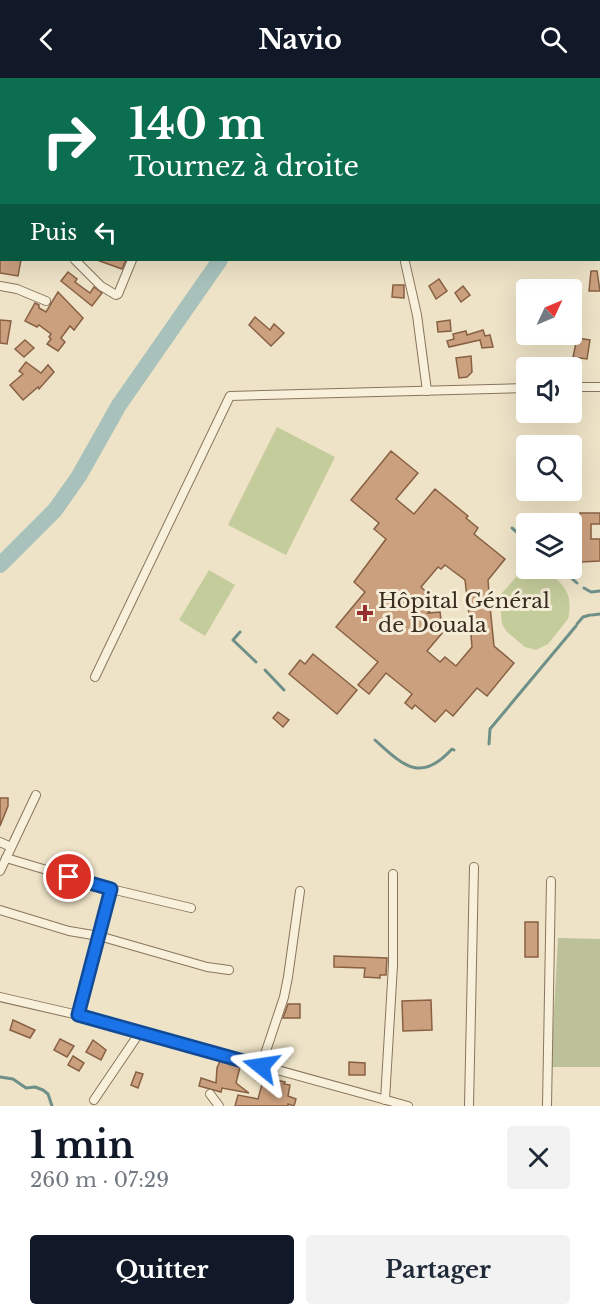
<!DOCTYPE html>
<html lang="fr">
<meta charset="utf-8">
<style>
:root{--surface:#fff;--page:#f2f2f3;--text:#1f2937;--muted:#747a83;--accent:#111827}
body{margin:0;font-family:"Libre Baskerville",serif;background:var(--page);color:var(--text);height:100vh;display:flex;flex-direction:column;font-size:22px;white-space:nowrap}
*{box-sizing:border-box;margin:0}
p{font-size:20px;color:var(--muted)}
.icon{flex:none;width:33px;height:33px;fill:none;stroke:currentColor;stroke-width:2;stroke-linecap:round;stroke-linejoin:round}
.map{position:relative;height:1028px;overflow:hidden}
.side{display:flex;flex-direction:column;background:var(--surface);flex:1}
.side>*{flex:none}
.banner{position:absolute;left:0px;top:0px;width:600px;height:183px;box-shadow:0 6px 24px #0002;background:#0b6e4f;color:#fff;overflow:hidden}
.needle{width:39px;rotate:46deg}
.buttons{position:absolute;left:516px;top:201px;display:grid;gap:12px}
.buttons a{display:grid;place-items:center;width:66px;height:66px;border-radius:6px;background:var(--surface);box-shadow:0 6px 24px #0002;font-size:30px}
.pin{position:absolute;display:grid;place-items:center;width:51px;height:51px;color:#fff;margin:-26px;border:3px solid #fff;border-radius:50%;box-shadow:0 2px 6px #0007}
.me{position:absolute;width:66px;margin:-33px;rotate:285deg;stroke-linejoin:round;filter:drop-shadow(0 0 4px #0008)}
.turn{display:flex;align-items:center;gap:21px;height:126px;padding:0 30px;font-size:27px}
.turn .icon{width:78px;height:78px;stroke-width:2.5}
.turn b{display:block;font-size:42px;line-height:51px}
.then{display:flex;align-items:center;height:57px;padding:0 30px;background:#0003;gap:12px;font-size:22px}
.round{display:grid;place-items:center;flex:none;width:63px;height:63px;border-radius:6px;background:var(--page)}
.summary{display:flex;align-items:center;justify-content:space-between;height:102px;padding:0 30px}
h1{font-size:36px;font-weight:700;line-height:45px;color:var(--accent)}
.action{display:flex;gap:12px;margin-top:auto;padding:12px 30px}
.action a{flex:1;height:69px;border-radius:6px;background:var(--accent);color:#fff;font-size:24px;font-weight:700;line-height:69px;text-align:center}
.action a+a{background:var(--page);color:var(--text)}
header{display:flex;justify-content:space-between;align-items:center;height:78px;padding:0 30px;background:var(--accent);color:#fff;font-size:27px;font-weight:700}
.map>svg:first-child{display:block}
.green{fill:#c5cc9b}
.cemetery{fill:#bcc19a}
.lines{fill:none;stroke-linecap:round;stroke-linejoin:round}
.stream{stroke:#6f9089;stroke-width:3}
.river{stroke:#a8c2bb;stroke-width:16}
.building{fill:#cba07e;stroke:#886043;stroke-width:1.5;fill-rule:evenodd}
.minor-casing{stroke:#89755d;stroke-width:10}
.minor{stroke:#f8f0da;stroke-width:8}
.route-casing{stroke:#114b97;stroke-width:15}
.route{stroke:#1a73e8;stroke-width:10}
.poi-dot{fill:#972f2e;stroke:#f5edd7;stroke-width:2}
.labels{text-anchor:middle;stroke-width:6;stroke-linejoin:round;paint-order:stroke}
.poi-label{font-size:21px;fill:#3a2d20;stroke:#f5edd7;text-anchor:start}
</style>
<header><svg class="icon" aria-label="back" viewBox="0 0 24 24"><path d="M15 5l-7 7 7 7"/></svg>Navio<svg class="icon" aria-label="search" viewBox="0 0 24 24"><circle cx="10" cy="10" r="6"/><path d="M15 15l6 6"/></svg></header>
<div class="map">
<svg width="600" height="1028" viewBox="0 0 600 1028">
<rect width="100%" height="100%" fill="#eee3c7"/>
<g class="green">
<polygon points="277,349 335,379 286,477 228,447"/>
<path d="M 526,488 L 526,490 L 544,491 C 563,506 574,514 568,541 L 548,566 L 536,572 L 525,569 L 507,554 L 502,546 L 500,523 L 501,516 Z"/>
<polygon points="209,492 235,507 205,558 179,542"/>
</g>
<polygon class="cemetery" points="558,860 600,861 600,989 551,989"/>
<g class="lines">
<g class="stream">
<polyline points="512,450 526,462"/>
<polyline points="560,490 577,505"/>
<polyline points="584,510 591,514 600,513"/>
<polyline points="592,537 600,536"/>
<polyline points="577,546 583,539 590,537"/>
<polyline points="240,554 233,562 256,584"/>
<polyline points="265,592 284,612"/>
<path d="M 375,662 C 403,687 420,706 452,671 L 454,672"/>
<polyline points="489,666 490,651 576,548"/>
<polyline points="0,999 13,1001 26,1010 35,1009 43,1012 48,1016 52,1028"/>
</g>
<g class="river">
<polyline points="342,2 343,0"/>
<polyline points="0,487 55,432 79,398 119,327 220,182"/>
</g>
</g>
<g class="building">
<polygon points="0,182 21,182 18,198 0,195"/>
<polygon points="97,182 126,182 122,191"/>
<polygon points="591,193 597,193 600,213 589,213"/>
<polygon points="68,194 77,201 75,204 90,215 94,209 102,215 92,228 61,203"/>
<polygon points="439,201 447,213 436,221 429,208"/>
<polygon points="393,207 404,207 404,220 392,219"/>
<polygon points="463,208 470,217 461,224 455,215"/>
<polygon points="58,214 83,240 74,252 70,248 61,260 65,264 58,273 47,266 51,261 49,259 51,256 39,247 37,249 25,243 35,225 39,227 39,230 46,234"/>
<polygon points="255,239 270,252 274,246 284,255 271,268 249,247"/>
<polygon points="0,242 11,243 7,266 0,265"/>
<polygon points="450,242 451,253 438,254 437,244"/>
<polygon points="483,252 485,258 490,257 493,269 482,270 480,262 449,269 447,263 454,261 453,256 466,253 467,257"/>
<polygon points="577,260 590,262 587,281 573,279"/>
<polygon points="25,262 34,270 24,279 15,271"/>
<polygon points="471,278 472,294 467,299 459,300 456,280"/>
<polygon points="26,284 41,295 48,287 54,294 39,311 38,309 23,322 10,307 23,296 19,293"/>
<path d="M 391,373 L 418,395 L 396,421 L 414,436 L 435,411 L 468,438 L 466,440 L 478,450 L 474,456 L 505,481 L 488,502 L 490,528 L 494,568 L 514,585 L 487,618 L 477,610 L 453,638 L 446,632 L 435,644 L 415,627 L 412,631 L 405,625 L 412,616 L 386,595 L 369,616 L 358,607 L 378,584 L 336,549 L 365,514 L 354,504 L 386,461 L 374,451 L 379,445 L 351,422 ZM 445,487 L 465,502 L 470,545 L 472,569 L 456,588 L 445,579 L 440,584 L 427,573 L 449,547 L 442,548 L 440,534 L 428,535 L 437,524 L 421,509 L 438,489 L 441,491 Z"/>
<polygon points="580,435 600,435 600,446 591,446 591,461 600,461 600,483 581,484"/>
<polygon points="313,576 357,612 337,636 289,596 300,582 305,586"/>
<polygon points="278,634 289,642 283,649 273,640"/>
<polygon points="0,720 8,720 8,728 0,748"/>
<rect x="525" y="844" width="13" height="35"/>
<polygon points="334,878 387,880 386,897 380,897 380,900 364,899 365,890 334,889"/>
<polygon points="431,922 432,952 403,953 402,923"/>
<polygon points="288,926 300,926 300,940 283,940"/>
<polygon points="13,942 35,952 30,960 10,952"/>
<polygon points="60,961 74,968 67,979 54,972"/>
<polygon points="93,962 106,972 101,982 86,974"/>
<polygon points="73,978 84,985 79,993 68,987"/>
<polygon points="220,983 240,989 236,1005 249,1015 222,1010 221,1014 199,1008 201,1000 216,1005 217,990"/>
<polygon points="349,984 365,985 365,997 349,997"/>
<polygon points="136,994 143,996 138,1010 131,1007"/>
<polygon points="264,999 285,1004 284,1006 290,1007 288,1018 296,1021 294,1028 288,1026 288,1028 235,1028 238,1017 258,1021"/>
</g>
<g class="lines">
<g class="minor-casing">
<g id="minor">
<polyline points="506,0 508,2"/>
<polyline points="9,2 9,0"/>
<polyline points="94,2 95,0"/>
<polyline points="243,2 244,0"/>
<polyline points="421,2 422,0"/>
<polyline points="516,2 516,0"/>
<polyline points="0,12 2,13"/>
<polyline points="0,59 2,49"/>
<polyline points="0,143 2,143"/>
<polyline points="75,182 101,208 116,217 118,216 132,182"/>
<polyline points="405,184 417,237 427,313"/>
<polyline points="0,208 17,211 46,223"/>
<polyline points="572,309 600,309"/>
<polyline points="95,599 230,318 526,310"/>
<polyline points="0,764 11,769"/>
<polyline points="6,780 111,811 191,830"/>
<polyline points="0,793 36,717"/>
<polyline points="0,832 69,853 99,858 207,889 229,892"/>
<polyline points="0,919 78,937 408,1028"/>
<polyline points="78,937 111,811"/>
<polyline points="261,988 284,919 288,899 300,813"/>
<polyline points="210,1016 219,1028"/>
<polyline points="94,1022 140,954"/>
<polyline points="385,1022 393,887 393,796"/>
<polyline points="469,1028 474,789"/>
<polyline points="547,1028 551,803"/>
</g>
</g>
<use href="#minor" class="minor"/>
</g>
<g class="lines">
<g class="route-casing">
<polyline id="route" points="69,799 111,811 78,937 261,988"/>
</g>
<use href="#route" class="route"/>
</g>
<path class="poi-dot" d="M362 526h6v6h6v6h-6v6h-6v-6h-6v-6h6z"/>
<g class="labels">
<g class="poi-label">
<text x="378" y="530">Hôpital Général<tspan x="378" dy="24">de Douala</tspan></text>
</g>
</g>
</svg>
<div class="buttons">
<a><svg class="needle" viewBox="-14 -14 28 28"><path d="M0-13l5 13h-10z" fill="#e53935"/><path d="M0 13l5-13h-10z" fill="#747a83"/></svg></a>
<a><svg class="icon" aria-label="sound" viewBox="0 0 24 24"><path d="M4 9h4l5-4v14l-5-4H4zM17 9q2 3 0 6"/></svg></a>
<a><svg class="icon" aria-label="search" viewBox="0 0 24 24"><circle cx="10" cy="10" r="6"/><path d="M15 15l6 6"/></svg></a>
<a><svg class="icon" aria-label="layers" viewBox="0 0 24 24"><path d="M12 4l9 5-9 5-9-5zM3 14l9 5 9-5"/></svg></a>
</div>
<div class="pin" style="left:69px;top:799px;background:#d93025"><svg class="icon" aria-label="arrive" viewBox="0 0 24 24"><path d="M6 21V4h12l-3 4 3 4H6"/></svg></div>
<svg class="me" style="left:261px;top:988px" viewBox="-20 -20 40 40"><path d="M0-17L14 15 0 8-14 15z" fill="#1a73e8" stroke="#fff" stroke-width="4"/></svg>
<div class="banner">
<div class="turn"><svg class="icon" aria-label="right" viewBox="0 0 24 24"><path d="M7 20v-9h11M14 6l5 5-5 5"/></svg><div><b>140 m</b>Tournez à droite</div></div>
<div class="then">Puis<svg class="icon" aria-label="left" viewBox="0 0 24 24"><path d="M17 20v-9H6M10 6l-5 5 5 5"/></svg></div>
</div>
</div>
<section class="side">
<div class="summary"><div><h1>1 min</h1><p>260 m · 07:29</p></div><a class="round"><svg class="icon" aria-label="close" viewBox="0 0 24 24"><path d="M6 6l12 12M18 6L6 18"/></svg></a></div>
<div class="action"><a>Quitter</a><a>Partager</a></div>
</section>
